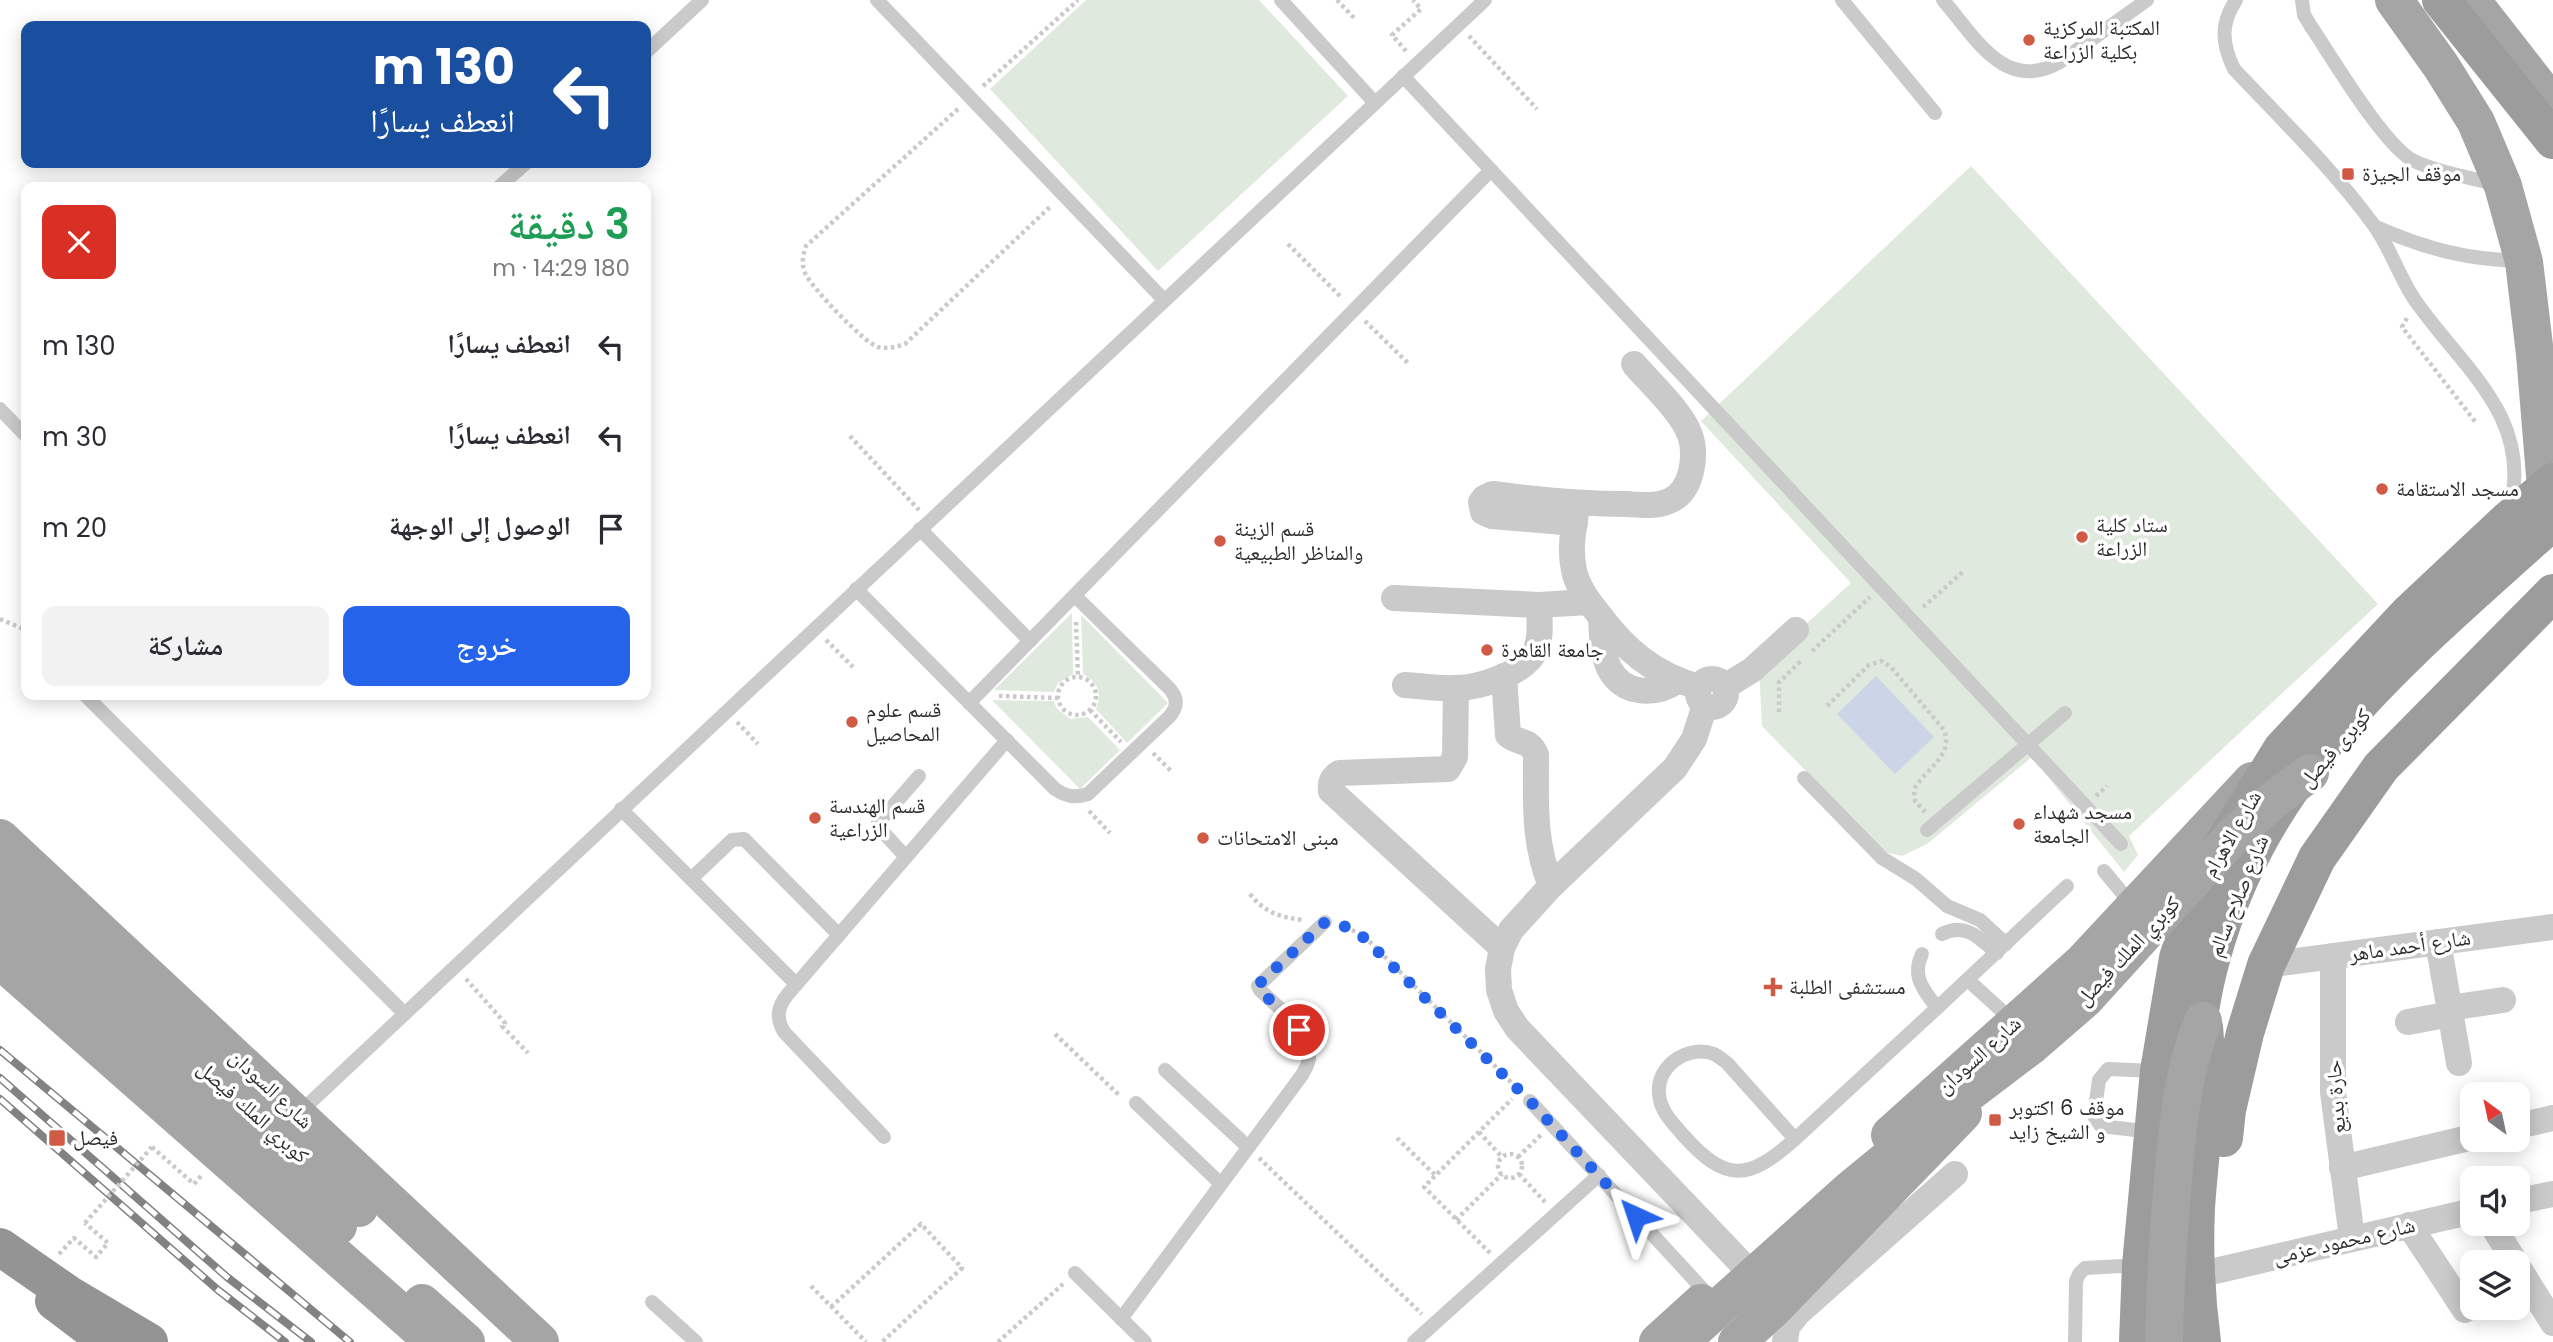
<!DOCTYPE html>
<html lang="ar">
<meta charset="utf-8">
<style>
:root{--surface:#fff;--page:#f2f2f3;--text:#2b2b33;--muted:#7c7c81;--accent:#2563eb}
body{margin:0;font-family:Poppins,"Noto Naskh Arabic",sans-serif;background:var(--page);color:var(--text);direction:rtl;height:100vh;display:flex;flex-direction:column;font-size:26px;white-space:nowrap}
*{box-sizing:border-box;margin:0}
p{font-size:23px;color:var(--muted)}
.icon{flex:none;width:38px;height:38px;fill:none;stroke:currentColor;stroke-width:2;stroke-linecap:round;stroke-linejoin:round}
.map{position:relative;flex:1;overflow:hidden;direction:ltr}
.panel{position:absolute;left:21px;top:182px;width:630px;height:518px;display:flex;flex-direction:column;background:var(--surface);border-radius:14px;box-shadow:0 4px 18px #0003;direction:rtl}
.panel>*{flex:none}
.hud{position:absolute;left:21px;top:21px;width:630px;height:147px;border-radius:14px;box-shadow:0 4px 18px #0003;direction:rtl;background:#1a4fa0;color:#fff;overflow:hidden}
.needle{width:46px;rotate:327deg}
.controls{position:absolute;left:2460px;top:1082px;display:grid;gap:14px}
.controls a{display:grid;place-items:center;width:70px;height:70px;border-radius:14px;background:var(--surface);box-shadow:0 4px 18px #0003;font-size:35px}
.pin{position:absolute;display:grid;place-items:center;width:60px;height:60px;color:#fff;margin:-30px;border:4px solid #fff;border-radius:50%;box-shadow:0 2px 7px #0007}
.me{position:absolute;width:77px;margin:-38px;rotate:318deg;stroke-linejoin:round;filter:drop-shadow(0 0 5px #0008)}
.turn{display:flex;align-items:center;gap:24px;height:147px;padding:0 21px;font-size:32px}
.turn .icon{width:91px;height:91px;stroke-width:2.5}
.turn b{display:block;font-size:49px;line-height:60px}
.round{display:grid;place-items:center;flex:none;width:74px;height:74px;border-radius:14px;background:var(--page)}
.overview{display:flex;align-items:center;justify-content:space-between;height:119px;padding:0 21px}
h1{font-size:42px;font-weight:600;line-height:52px;color:#1e9e55}
.button{display:flex;gap:14px;margin-top:auto;padding:14px 21px}
.button a{flex:1;height:80px;border-radius:14px;background:var(--accent);color:#fff;font-size:28px;font-weight:600;line-height:80px;text-align:center}
.button a+a{background:var(--page);color:var(--text)}
ul{padding:0;list-style:none}
li{display:flex;align-items:center;gap:21px;height:91px;padding:0 21px}
li div{flex:1}
li b{display:block;font-size:26px}
li em{font-style:normal}
.map>svg:first-child{display:block}
.green{fill:#e0e9dd}
.water{fill:#cbd5e7}
.lines{fill:none;stroke-linecap:round;stroke-linejoin:round}
.path{stroke:#cacaca;stroke-width:4.5;stroke-dasharray:3.5 3.5;stroke-linecap:butt}
.service{stroke:#cacaca;stroke-width:14}
.minor{stroke:#cacaca;stroke-width:26}
.primary{stroke:#a5a5a5;stroke-width:38}
.trunk{stroke:#9c9c9c;stroke-width:38}
.motorway{stroke:#949494;stroke-width:38}
.rail-casing{stroke:#828282;stroke-width:8}
.rail{stroke:#fff;stroke-width:5;stroke-dasharray:16;stroke-linecap:butt}
.path-bridge{stroke:#cacaca;stroke-width:4.5;stroke-dasharray:3.5 3.5;stroke-linecap:butt}
.primary-bridge{stroke:#a5a5a5;stroke-width:38}
.motorway-bridge{stroke:#949494;stroke-width:38}
.route{stroke:#2563eb;stroke-width:12;stroke-dasharray:0 21.6}
.poi-dot{fill:#d05a44;stroke:#fff;stroke-width:2.5}
.labels{text-anchor:middle;stroke-width:7;stroke-linejoin:round;paint-order:stroke}
.poi-label{font-size:21px;fill:#2d2d2d;stroke:#fff;text-anchor:start}
.street-label{font-size:21px;fill:#2d2d2d;stroke:#fff}
</style>
<div class="map">
<svg width="2553" height="1342" viewBox="0 0 2553 1342">
<rect width="100%" height="100%" fill="#fff"/>
<g class="green">
<polygon points="1086,0 1259,0 1348,96 1158,271 990,89"/>
<polygon points="1971,166 2378,604 2129,836 2138,855 2124,872 2032,757 1927,844 1902,856 1885,852 1762,726 1759,667 1851,583 1701,421"/>
<polygon points="1072,613 1073,674 1058,683 1054,692 994,690"/>
<path d="M 1081,615 L 1168,703 L 1127,743 L 1096,709 C 1103,693 1098,682 1083,674 Z"/>
<polygon points="992,700 1054,701 1057,709 1071,719 1088,717 1120,750 1080,789"/>
</g>
<polygon class="water" points="1876,676 1934,737 1895,774 1837,714"/>
<g class="lines">
<g class="path">
<polyline points="1337,0 1356,20"/>
<polyline points="1469,36 1537,109"/>
<polyline points="1406,51 1392,35 1421,9 1413,0"/>
<polyline points="983,86 1078,0"/>
<path d="M 958,109 L 806,246 C 803,255 801,263 805,273 C 811,287 864,343 878,347 C 888,349 896,347 905,344 L 1052,205"/>
<polyline points="1288,244 1342,298"/>
<polyline points="2407,318 2402,327 2477,424"/>
<polyline points="1365,321 1410,365"/>
<polyline points="850,436 919,510"/>
<polyline points="1923,607 1964,571"/>
<polyline points="0,619 26,630"/>
<polyline points="1076,622 1078,677"/>
<polyline points="826,640 853,667"/>
<polyline points="1812,651 1870,597"/>
<circle cx="1077" cy="696" r="19"/>
<polyline points="999,696 1058,698"/>
<path d="M 1827,706 L 1869,665 L 1881,661 L 1891,667 L 1944,730 C 1954,757 1925,768 1914,790 L 1915,801 L 1925,812"/>
<polyline points="1090,710 1121,742"/>
<polyline points="1779,712 1779,682 1801,661"/>
<polyline points="737,722 758,744"/>
<polyline points="1153,753 1172,772"/>
<polyline points="2096,796 2107,786"/>
<polyline points="1089,811 1110,833"/>
<path d="M 1250,894 C 1265,913 1280,917 1303,920"/>
<polyline points="1339,925 1359,933 1370,942 1520,1091"/>
<polyline points="466,979 505,1023 502,1026 528,1053"/>
<polyline points="1055,1034 1120,1096"/>
<polyline points="1479,1132 1502,1157"/>
<polyline points="1397,1138 1435,1175"/>
<polyline points="152,1147 194,1184 201,1176"/>
<circle cx="1510" cy="1166" r="12"/>
<polyline points="1518,1157 1541,1135"/>
<polyline points="1259,1158 1422,1314"/>
<polyline points="1519,1174 1545,1202"/>
<polyline points="1456,1220 1502,1174"/>
<polyline points="1490,1253 1424,1187 1512,1099"/>
<polyline points="59,1254 74,1238 96,1257 108,1243 85,1223"/>
<polyline points="811,1286 866,1342"/>
<polyline points="831,1307 921,1224 962,1268 882,1342"/>
<polyline points="998,1342 1063,1284"/>
</g>
<g class="service">
<polyline points="877,0 1164,300"/>
<polyline points="1281,0 1375,103"/>
<polyline points="1842,0 1935,113"/>
<path d="M 1943,0 C 1975,37 2005,94 2060,62 L 2147,0"/>
<path d="M 2236,0 C 2220,24 2222,44 2234,69 C 2281,119 2332,168 2373,224 C 2391,248 2399,278 2417,303 C 2462,367 2533,418 2510,507"/>
<path d="M 2302,0 L 2304,15 L 2312,28 C 2333,59 2384,146 2414,161 C 2439,173 2470,177 2497,185"/>
<polyline points="646,52 702,0"/>
<polyline points="1403,76 2121,844"/>
<polyline points="499,187 526,163"/>
<path d="M 2376,227 C 2426,249 2468,260 2523,261"/>
<polyline points="0,409 26,436"/>
<polyline points="920,529 1030,641"/>
<path d="M 856,589 L 1055,789 C 1067,797 1075,798 1088,794 L 1169,717 C 1178,707 1178,698 1169,688 L 1075,596"/>
<polyline points="85,695 404,1013"/>
<polyline points="969,703 1491,170"/>
<polyline points="1804,778 1882,858 1916,879 1947,906 1980,920 2006,944"/>
<polyline points="621,809 796,984"/>
<polyline points="1927,830 2065,713"/>
<polyline points="906,857 881,830 878,823 919,776"/>
<polyline points="2104,871 2133,906"/>
<polyline points="691,879 732,840 744,839 839,935"/>
<path d="M 1942,934 C 1966,922 1979,938 1997,953"/>
<path d="M 1922,954 C 1911,977 1924,990 1937,1008"/>
<polyline points="1968,980 2014,1022"/>
<polyline points="1165,1070 1248,1147"/>
<polyline points="1530,1101 1709,1296"/>
<polyline points="1136,1103 1221,1184"/>
<polyline points="298,1114 1485,0"/>
<polyline points="2152,1132 2101,1126 2094,1116 2099,1080 2108,1069 2157,1071"/>
<path d="M 884,1137 L 784,1032 C 776,1018 777,1007 788,994 L 1007,740"/>
<path d="M 1795,1139 L 1727,1063 C 1723,1060 1718,1056 1714,1054 C 1688,1044 1656,1066 1659,1094 C 1660,1111 1673,1123 1683,1135 C 1726,1183 1748,1181 1795,1139 L 1937,1008 L 2067,886"/>
<polyline points="1075,1273 1145,1342"/>
<polyline points="652,1302 696,1342"/>
<path d="M 1121,1319 L 1302,1075 C 1305,1070 1308,1064 1309,1059 C 1311,1031 1277,1007 1260,990 L 1258,986 L 1325,922"/>
<polyline points="1414,1342 1599,1175"/>
<polyline points="2075,1342 2076,1281 2079,1274 2085,1268 2140,1265"/>
</g>
<g class="minor">
<path d="M 1577,506 C 1574,527 1569,549 1574,570 C 1577,586 1587,600 1597,612 C 1624,649 1654,675 1699,687"/>
<path d="M 1575,523 L 1492,516 L 1483,512 L 1481,502 L 1484,498 L 1493,494 C 1538,500 1582,504 1627,504 C 1641,505 1656,507 1669,501 C 1692,492 1697,456 1690,435 C 1681,411 1651,384 1634,364"/>
<polyline points="1394,598 1539,605 1588,602"/>
<path d="M 1601,618 C 1602,635 1602,653 1609,668 C 1623,695 1654,696 1677,681"/>
<path d="M 1504,676 L 1508,735 C 1519,744 1530,739 1536,755 C 1536,802 1533,841 1551,886"/>
<circle cx="1712" cy="693" r="14"/>
<path d="M 1405,685 C 1422,686 1439,689 1455,688 C 1479,688 1527,673 1536,649 C 1542,635 1539,619 1539,605"/>
<polyline points="1726,686 1752,670 1796,630"/>
<path d="M 1456,688 L 1455,757 L 1448,769 L 1339,773 C 1332,778 1330,782 1331,791 L 1502,948"/>
<polyline points="1705,705 1694,739 1675,768 1551,886 1511,930 1502,948 1498,969 1499,990 1506,1011 1517,1028 1744,1266"/>
<polyline points="2438,942 2459,1063"/>
<polyline points="2333,956 2333,1092 2352,1238"/>
<polyline points="2266,965 2553,927"/>
<polyline points="2449,1008 2503,1000"/>
<polyline points="2408,1022 2451,1014"/>
<polyline points="2518,1126 2553,1118"/>
<polyline points="2342,1168 2473,1137"/>
<polyline points="2518,1201 2553,1194"/>
<polyline points="2491,1223 2515,1262"/>
<polyline points="2409,1225 2465,1310"/>
<polyline points="2518,1267 2553,1323"/>
<polyline points="2215,1271 2473,1211"/>
<polyline points="1785,1342 1787,1327 1798,1313 1955,1174"/>
</g>
<g class="primary">
<polyline points="2394,0 2441,66 2476,122 2503,186 2524,262 2535,354 2546,488"/>
<polyline points="2471,0 2553,105"/>
<polyline points="0,838 540,1342"/>
<polyline points="0,960 434,1342"/>
<polyline points="1890,1135 2082,963 2252,781"/>
<polyline points="422,1303 466,1342"/>
<polyline points="1658,1342 1701,1303"/>
<polyline points="1737,1342 1773,1309 1963,1113"/>
</g>
<g class="trunk">
<polyline points="2441,0 2553,140"/>
<path d="M 2193,1055 C 2197,1027 2201,999 2208,971 C 2258,768 2407,654 2553,521"/>
<polyline points="2224,1138 2227,1110 2245,1033 2266,965 2317,858 2381,767 2553,593"/>
<polyline points="2138,1342 2141,1265 2159,1071 2178,958 2209,867 2282,749 2409,613 2507,521 2553,482"/>
<path d="M 2202,1342 C 2196,1297 2194,1254 2196,1208 C 2200,1148 2210,1088 2204,1027"/>
</g>
<polyline class="motorway" points="54,1301 108,1342"/>
<g class="rail-casing">
<g id="rail">
<polyline points="0,1050 350,1342"/>
<polyline points="0,1078 227,1277 311,1342"/>
<polyline points="0,1099 218,1290 285,1342"/>
</g>
</g>
<use href="#rail" class="rail"/>
<polyline class="path-bridge" points="85,1223 152,1147"/>
<g class="primary-bridge">
<polyline points="0,882 359,1208"/>
<polyline points="0,919 338,1226"/>
<polyline points="1680,1342 1851,1189 1962,1098 2032,1045 2085,999 2235,834 2272,801 2310,773"/>
<path d="M 2164,1342 C 2165,1291 2168,1241 2172,1191 C 2177,1134 2181,1075 2203,1021"/>
</g>
<polyline class="motorway-bridge" points="0,1247 68,1294 149,1342"/>
</g>
<g class="lines">
<polyline class="route" points="1299,1030 1260,990 1259,984 1325,922 1347,927 1359,933 1530,1101 1636,1216"/>
</g>
<g class="poi-dot">
<circle cx="2029" cy="40" r="7"/>
<rect x="2341" y="167" width="14" height="14" rx="3.5"/>
<circle cx="2382" cy="489" r="7"/>
<circle cx="2082" cy="537" r="7"/>
<circle cx="1220" cy="541" r="7"/>
<circle cx="1487" cy="650" r="7"/>
<circle cx="852" cy="722" r="7"/>
<circle cx="815" cy="818" r="7"/>
<circle cx="2019" cy="824" r="7"/>
<circle cx="1203" cy="838" r="7"/>
<path d="M1769.5 976.5h7v7h7v7h-7v7h-7v-7h-7v-7h7z"/>
<rect x="1988" y="1113" width="14" height="14" rx="3.5"/>
<rect x="48" y="1129" width="18" height="18" rx="3.5"/>
</g>
<g class="labels">
<g class="poi-label">
<text x="2043" y="35">المكتبة المركزية<tspan x="2043" dy="24">بكلية الزراعة</tspan></text>
<text x="2362" y="181">موقف الجيزة</text>
<text x="2396" y="496">مسجد الاستقامة</text>
<text x="2096" y="532">ستاد كلية<tspan x="2096" dy="24">الزراعة</tspan></text>
<text x="1234" y="536">قسم الزينة<tspan x="1234" dy="24">والمناظر الطبيعية</tspan></text>
<text x="1501" y="657">جامعة القاهرة</text>
<text x="866" y="717">قسم علوم<tspan x="866" dy="24">المحاصيل</tspan></text>
<text x="829" y="813">قسم الهندسة<tspan x="829" dy="24">الزراعية</tspan></text>
<text x="2033" y="819">مسجد شهداء<tspan x="2033" dy="24">الجامعة</tspan></text>
<text x="1217" y="845">مبنى الامتحانات</text>
<text x="1789" y="994">مستشفى الطلبة</text>
<text x="2009" y="1115">موقف 6 اكتوبر<tspan x="2009" dy="24">و الشيخ زايد</tspan></text>
<text x="73" y="1145">فيصل</text>
</g>
<g class="street-label">
<text transform="translate(2335 748) rotate(-49)" y="7">كوبرى فيصل</text>
<text transform="translate(2232 834) rotate(-60)" y="7">شارع الاهرام</text>
<text transform="translate(2238 896) rotate(-68)" y="7">شارع صلاح سالم</text>
<text transform="translate(2410 946) rotate(-8)" y="7">شارع أحمد ماهر</text>
<text transform="translate(2128 951) rotate(-47)" y="7">كوبري الملك فيصل</text>
<text transform="translate(1979 1055) rotate(-42)" y="7">شارع السودان</text>
<text transform="translate(271 1089) rotate(43)" y="7">شارع السودان</text>
<text transform="translate(2336 1097) rotate(-94)" y="7">حارة بديع</text>
<text transform="translate(253 1112) rotate(42)" y="7">كوبري الملك فيصل</text>
<text transform="translate(2344 1241) rotate(-13)" y="7">شارع محمود عزمى</text>
</g>
</g>
</svg>
<div class="controls">
<a><svg class="needle" viewBox="-14 -14 28 28"><path d="M0-13l5 13h-10z" fill="#e53935"/><path d="M0 13l5-13h-10z" fill="#7c7c81"/></svg></a>
<a><svg class="icon" aria-label="sound" viewBox="0 0 24 24"><path d="M4 9h4l5-4v14l-5-4H4zM17 9q2 3 0 6"/></svg></a>
<a><svg class="icon" aria-label="layers" viewBox="0 0 24 24"><path d="M12 4l9 5-9 5-9-5zM3 14l9 5 9-5"/></svg></a>
</div>
<div class="pin" style="left:1299px;top:1030px;background:#d93025"><svg class="icon" aria-label="arrive" viewBox="0 0 24 24"><path d="M6 21V4h12l-3 4 3 4H6"/></svg></div>
<svg class="me" style="left:1636px;top:1216px" viewBox="-20 -20 40 40"><path d="M0-17L14 15 0 8-14 15z" fill="#2563eb" stroke="#fff" stroke-width="4"/></svg>
<div class="hud">
<div class="turn"><svg class="icon" aria-label="left" viewBox="0 0 24 24"><path d="M17 20v-9H6M10 6l-5 5 5 5"/></svg><div><b>130 m</b>انعطف يسارًا</div></div>
</div>
<section class="panel">
<div class="overview"><div><h1>3 دقيقة</h1><p>180 m · 14:29</p></div><a class="round" style="background:#d93025;color:#fff"><svg class="icon" aria-label="close" viewBox="0 0 24 24"><path d="M6 6l12 12M18 6L6 18"/></svg></a></div>
<ul>
<li><svg class="icon" aria-label="left" viewBox="0 0 24 24"><path d="M17 20v-9H6M10 6l-5 5 5 5"/></svg><div><b>انعطف يسارًا</b></div><em>130 m</em></li>
<li><svg class="icon" aria-label="left" viewBox="0 0 24 24"><path d="M17 20v-9H6M10 6l-5 5 5 5"/></svg><div><b>انعطف يسارًا</b></div><em>30 m</em></li>
<li><svg class="icon" aria-label="arrive" viewBox="0 0 24 24"><path d="M6 21V4h12l-3 4 3 4H6"/></svg><div><b>الوصول إلى الوجهة</b></div><em>20 m</em></li>
</ul>
<div class="button"><a>خروج</a><a>مشاركة</a></div>
</section>
</div>
